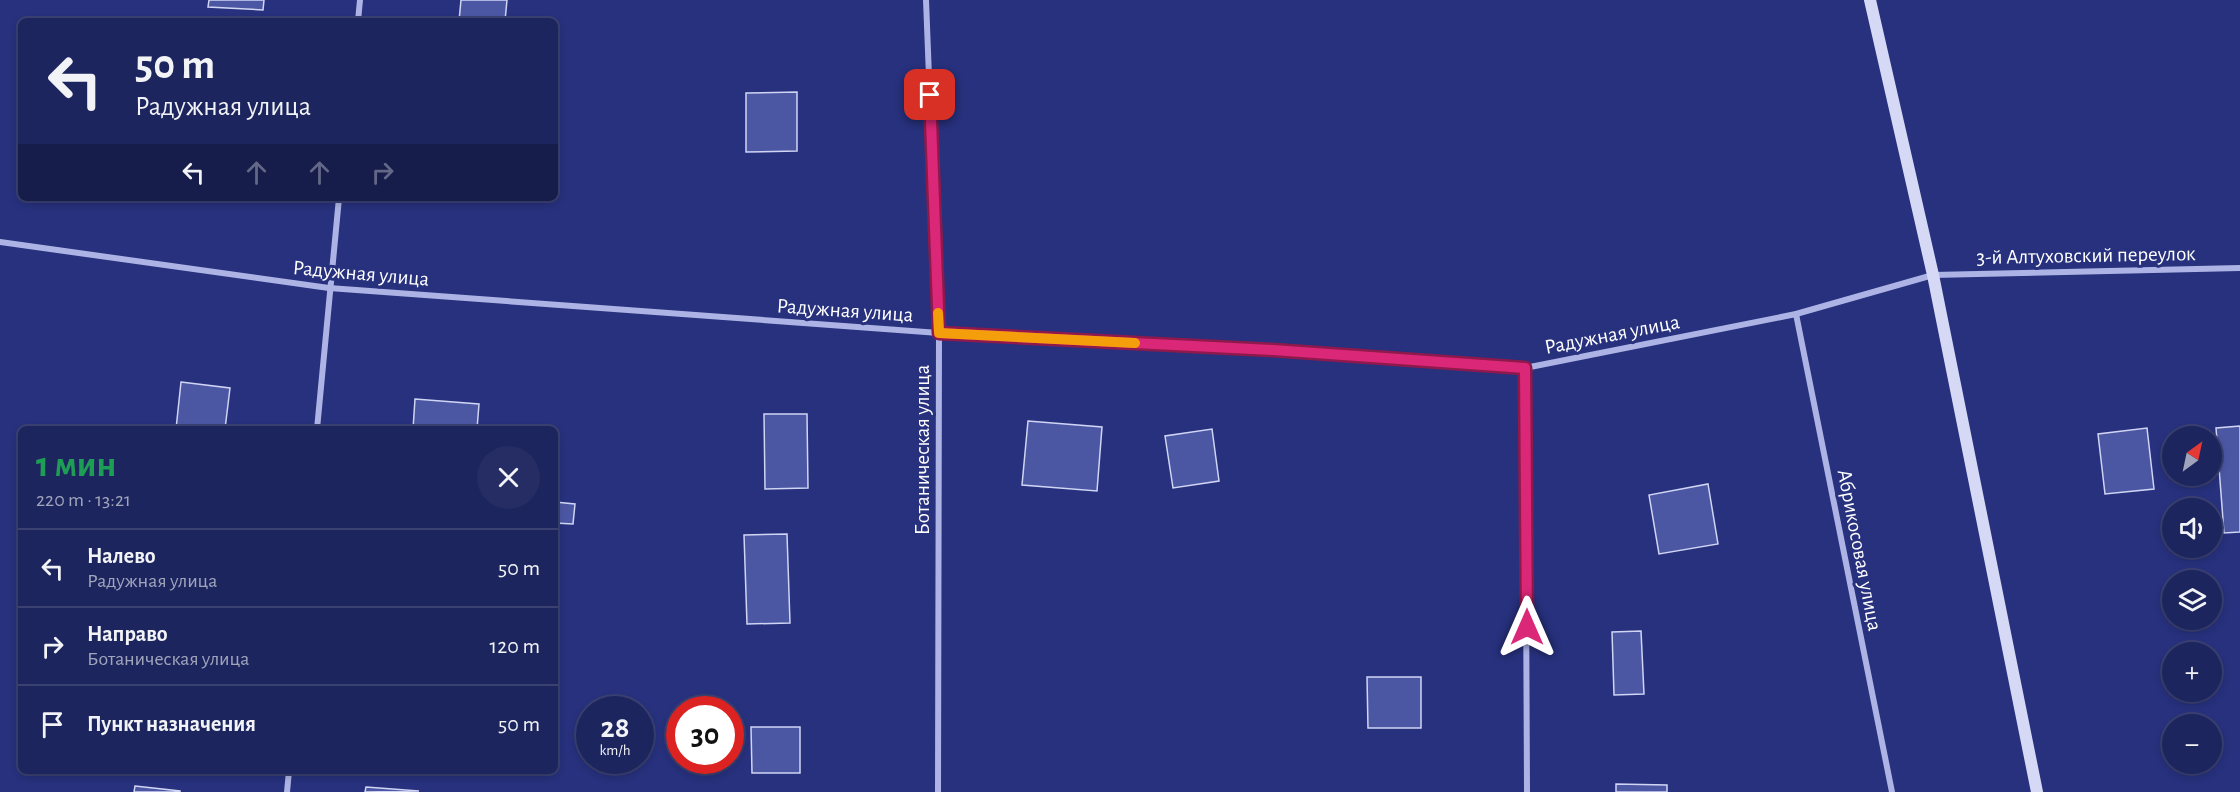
<!DOCTYPE html>
<html lang="ru">
<meta charset="utf-8">
<style>
:root{--surface:#1d255e;--page:#252d64;--text:#f1f3f6;--muted:#a0a5bc;--line:#3b4273}
body{margin:0;font-family:"Alegreya Sans",sans-serif;background:var(--page);color:var(--text);height:100vh;display:flex;flex-direction:column;font-size:22px;white-space:nowrap}
*{box-sizing:border-box;margin:0}
p{font-size:20px;color:var(--muted)}
.icon{flex:none;width:33px;height:33px;fill:none;stroke:currentColor;stroke-width:2;stroke-linecap:round;stroke-linejoin:round}
.map{position:relative;flex:1;overflow:hidden}
.sheet{position:absolute;left:18px;top:426px;width:540px;height:348px;display:flex;flex-direction:column;background:var(--surface);border-radius:9px;box-shadow:0 3px 9px #0003,0 0 0 2px var(--line)}
.sheet>*{flex:none}
.guide{position:absolute;left:18px;top:18px;width:540px;height:183px;border-radius:9px;box-shadow:0 3px 9px #0003,0 0 0 2px var(--line);background:#1d255e;color:var(--text);overflow:hidden}
.needle{width:39px;rotate:33deg}
.fabs{position:absolute;left:2162px;top:426px;display:grid;gap:12px}
.fabs a{display:grid;place-items:center;width:60px;height:60px;border-radius:50%;background:var(--surface);box-shadow:0 3px 9px #0003,0 0 0 2px var(--line);font-size:30px}
.speed{position:absolute;left:576px;top:696px;display:flex;gap:12px;font-size:30px;font-weight:700;text-align:center}
.speed>*{display:grid;place-content:center;width:78px;height:78px;border-radius:50%;background:var(--surface);box-shadow:0 3px 9px #0003,0 0 0 2px var(--line);line-height:1}
.speed small{font-size:15px;font-weight:400}
.speed .limit{border:9px solid #d22;background:#fff;color:#111}
.pin{position:absolute;display:grid;place-items:center;width:51px;height:51px;color:#fff;margin:-26px;border-radius:12px;box-shadow:0 3px 9px #0006}
.me{position:absolute;width:66px;margin:-33px;rotate:0deg;stroke-linejoin:round;filter:drop-shadow(0 0 4px #0008)}
.turn{display:flex;align-items:center;gap:21px;height:126px;padding:0 18px;font-size:27px}
.turn .icon{width:78px;height:78px;stroke-width:2.5}
.turn b{display:block;font-size:42px;line-height:51px}
.lanes{display:flex;align-items:center;height:57px;padding:0 18px;background:#0003;justify-content:center;gap:30px;direction:ltr}
.lanes .off{opacity:.35}
.round{display:grid;place-items:center;flex:none;width:63px;height:63px;border-radius:32px;background:var(--page)}
.head{display:flex;align-items:center;justify-content:space-between;height:102px;padding:0 18px}
h1{font-size:36px;font-weight:700;line-height:45px;color:#1e9e55}
ul{padding:0;list-style:none}
li{display:flex;align-items:center;gap:18px;height:78px;padding:0 18px;border-top:2px solid var(--line)}
li div{flex:1}
li b{display:block;font-size:22px}
li em{font-style:normal}
.map>svg:first-child{display:block}
.building{fill:#4c57a4;stroke:#d0d5f4;stroke-width:1.5}
.lines{fill:none;stroke-linecap:round;stroke-linejoin:round}
.street{stroke:#adb4e5;stroke-width:6}
.secondary{stroke:#d6d9f5;stroke-width:12}
.route-casing{stroke:#8e194d;stroke-width:15}
.route{stroke:#db2777;stroke-width:10}
.slow{stroke:#f59e0b;stroke-width:10}
.labels{text-anchor:middle;stroke-width:6;stroke-linejoin:round;paint-order:stroke}
.street-label{font-size:21px;fill:#fff;stroke:#27317d}
</style>
<div class="map">
<svg width="2240" height="792" viewBox="0 0 2240 792">
<rect width="100%" height="100%" fill="#27317d"/>
<g class="building">
<polygon points="209,0 264,0 263,10 208,7"/>
<polygon points="461,0 507,0 505,21 459,21"/>
<polygon points="797,92 797,151 746,152 746,93"/>
<polygon points="181,382 230,388 225,429 176,429"/>
<polygon points="415,399 479,404 477,429 413,429"/>
<polygon points="764,414 807,414 808,488 765,489"/>
<polygon points="1028,421 1102,427 1097,491 1022,485"/>
<polygon points="2240,426 2240,532 2224,533 2216,428"/>
<polygon points="2147,428 2154,489 2105,494 2098,434"/>
<polygon points="1212,429 1219,481 1173,488 1165,436"/>
<polygon points="1708,484 1718,544 1659,554 1649,495"/>
<polygon points="555,502 575,504 573,524 555,523"/>
<polygon points="787,534 790,623 747,624 744,535"/>
<polygon points="1641,631 1644,694 1614,695 1612,632"/>
<polygon points="1367,677 1421,677 1421,728 1368,728"/>
<polygon points="751,727 800,727 800,773 752,773"/>
<polygon points="1616,784 1667,785 1667,792 1616,792"/>
<polygon points="135,786 180,791 180,792 134,792"/>
<polygon points="366,787 419,791 365,792"/>
</g>
<g class="lines">
<g class="street">
<polyline points="926,0 939,333 938,792"/>
<polyline points="358,21 360,0"/>
<polyline points="0,242 329,288 939,333 1273,350 1525,368 1796,314 1933,275 2240,268"/>
<polyline points="1796,314 1892,792"/>
<polyline points="1525,368 1527,792"/>
<polyline points="317,429 339,198"/>
<polyline points="287,792 289,771"/>
</g>
<polyline class="secondary" points="1870,0 1933,275 2037,792"/>
</g>
<g class="lines">
<g class="route-casing">
<polyline id="route" points="930,95 939,333 1273,350 1525,368 1527,627"/>
</g>
<use href="#route" class="route"/>
<polyline class="slow" points="938,313 939,333 1135,343"/>
</g>
<g class="labels">
<g class="street-label">
<text transform="translate(2086 255) rotate(-1)" y="7">3-й Алтуховский переулок</text>
<text transform="translate(361 273) rotate(5)" y="7">Радужная улица</text>
<text transform="translate(845 310) rotate(4)" y="7">Радужная улица</text>
<text transform="translate(1612 334) rotate(-11)" y="7">Радужная улица</text>
<text transform="translate(922 450) rotate(-90)" y="7">Ботаническая улица</text>
<text transform="translate(1860 550) rotate(79)" y="7">Абрикосовая улица</text>
</g>
</g>
</svg>
<div class="fabs">
<a><svg class="needle" viewBox="-14 -14 28 28"><path d="M0-13l5 13h-10z" fill="#e53935"/><path d="M0 13l5-13h-10z" fill="#a0a5bc"/></svg></a>
<a><svg class="icon" aria-label="sound" viewBox="0 0 24 24"><path d="M4 9h4l5-4v14l-5-4H4zM17 9q2 3 0 6"/></svg></a>
<a><svg class="icon" aria-label="layers" viewBox="0 0 24 24"><path d="M12 4l9 5-9 5-9-5zM3 14l9 5 9-5"/></svg></a>
<a>+</a>
<a>−</a>
</div>
<div class="speed"><div>28<small>km/h</small></div><div class="limit">30</div></div>
<div class="pin" style="left:930px;top:95px;background:#d93025"><svg class="icon" aria-label="arrive" viewBox="0 0 24 24"><path d="M6 21V4h12l-3 4 3 4H6"/></svg></div>
<svg class="me" style="left:1527px;top:627px" viewBox="-20 -20 40 40"><path d="M0-17L14 15 0 8-14 15z" fill="#db2777" stroke="#fff" stroke-width="4"/></svg>
<div class="guide">
<div class="turn"><svg class="icon" aria-label="left" viewBox="0 0 24 24"><path d="M17 20v-9H6M10 6l-5 5 5 5"/></svg><div><b>50 m</b>Радужная улица</div></div>
<div class="lanes"><svg class="icon" aria-label="left" viewBox="0 0 24 24"><path d="M17 20v-9H6M10 6l-5 5 5 5"/></svg><svg class="icon off" aria-label="ahead" viewBox="0 0 24 24"><path d="M12 20V5M6 11l6-6 6 6"/></svg><svg class="icon off" aria-label="ahead" viewBox="0 0 24 24"><path d="M12 20V5M6 11l6-6 6 6"/></svg><svg class="icon off" aria-label="right" viewBox="0 0 24 24"><path d="M7 20v-9h11M14 6l5 5-5 5"/></svg></div>
</div>
<section class="sheet">
<div class="head"><div><h1>1 мин</h1><p>220 m · 13:21</p></div><a class="round"><svg class="icon" aria-label="close" viewBox="0 0 24 24"><path d="M6 6l12 12M18 6L6 18"/></svg></a></div>
<ul>
<li><svg class="icon" aria-label="left" viewBox="0 0 24 24"><path d="M17 20v-9H6M10 6l-5 5 5 5"/></svg><div><b>Налево</b><p>Радужная улица</p></div><em>50 m</em></li>
<li><svg class="icon" aria-label="right" viewBox="0 0 24 24"><path d="M7 20v-9h11M14 6l5 5-5 5"/></svg><div><b>Направо</b><p>Ботаническая улица</p></div><em>120 m</em></li>
<li><svg class="icon" aria-label="arrive" viewBox="0 0 24 24"><path d="M6 21V4h12l-3 4 3 4H6"/></svg><div><b>Пункт назначения</b></div><em>50 m</em></li>
</ul>
</section>
</div>
